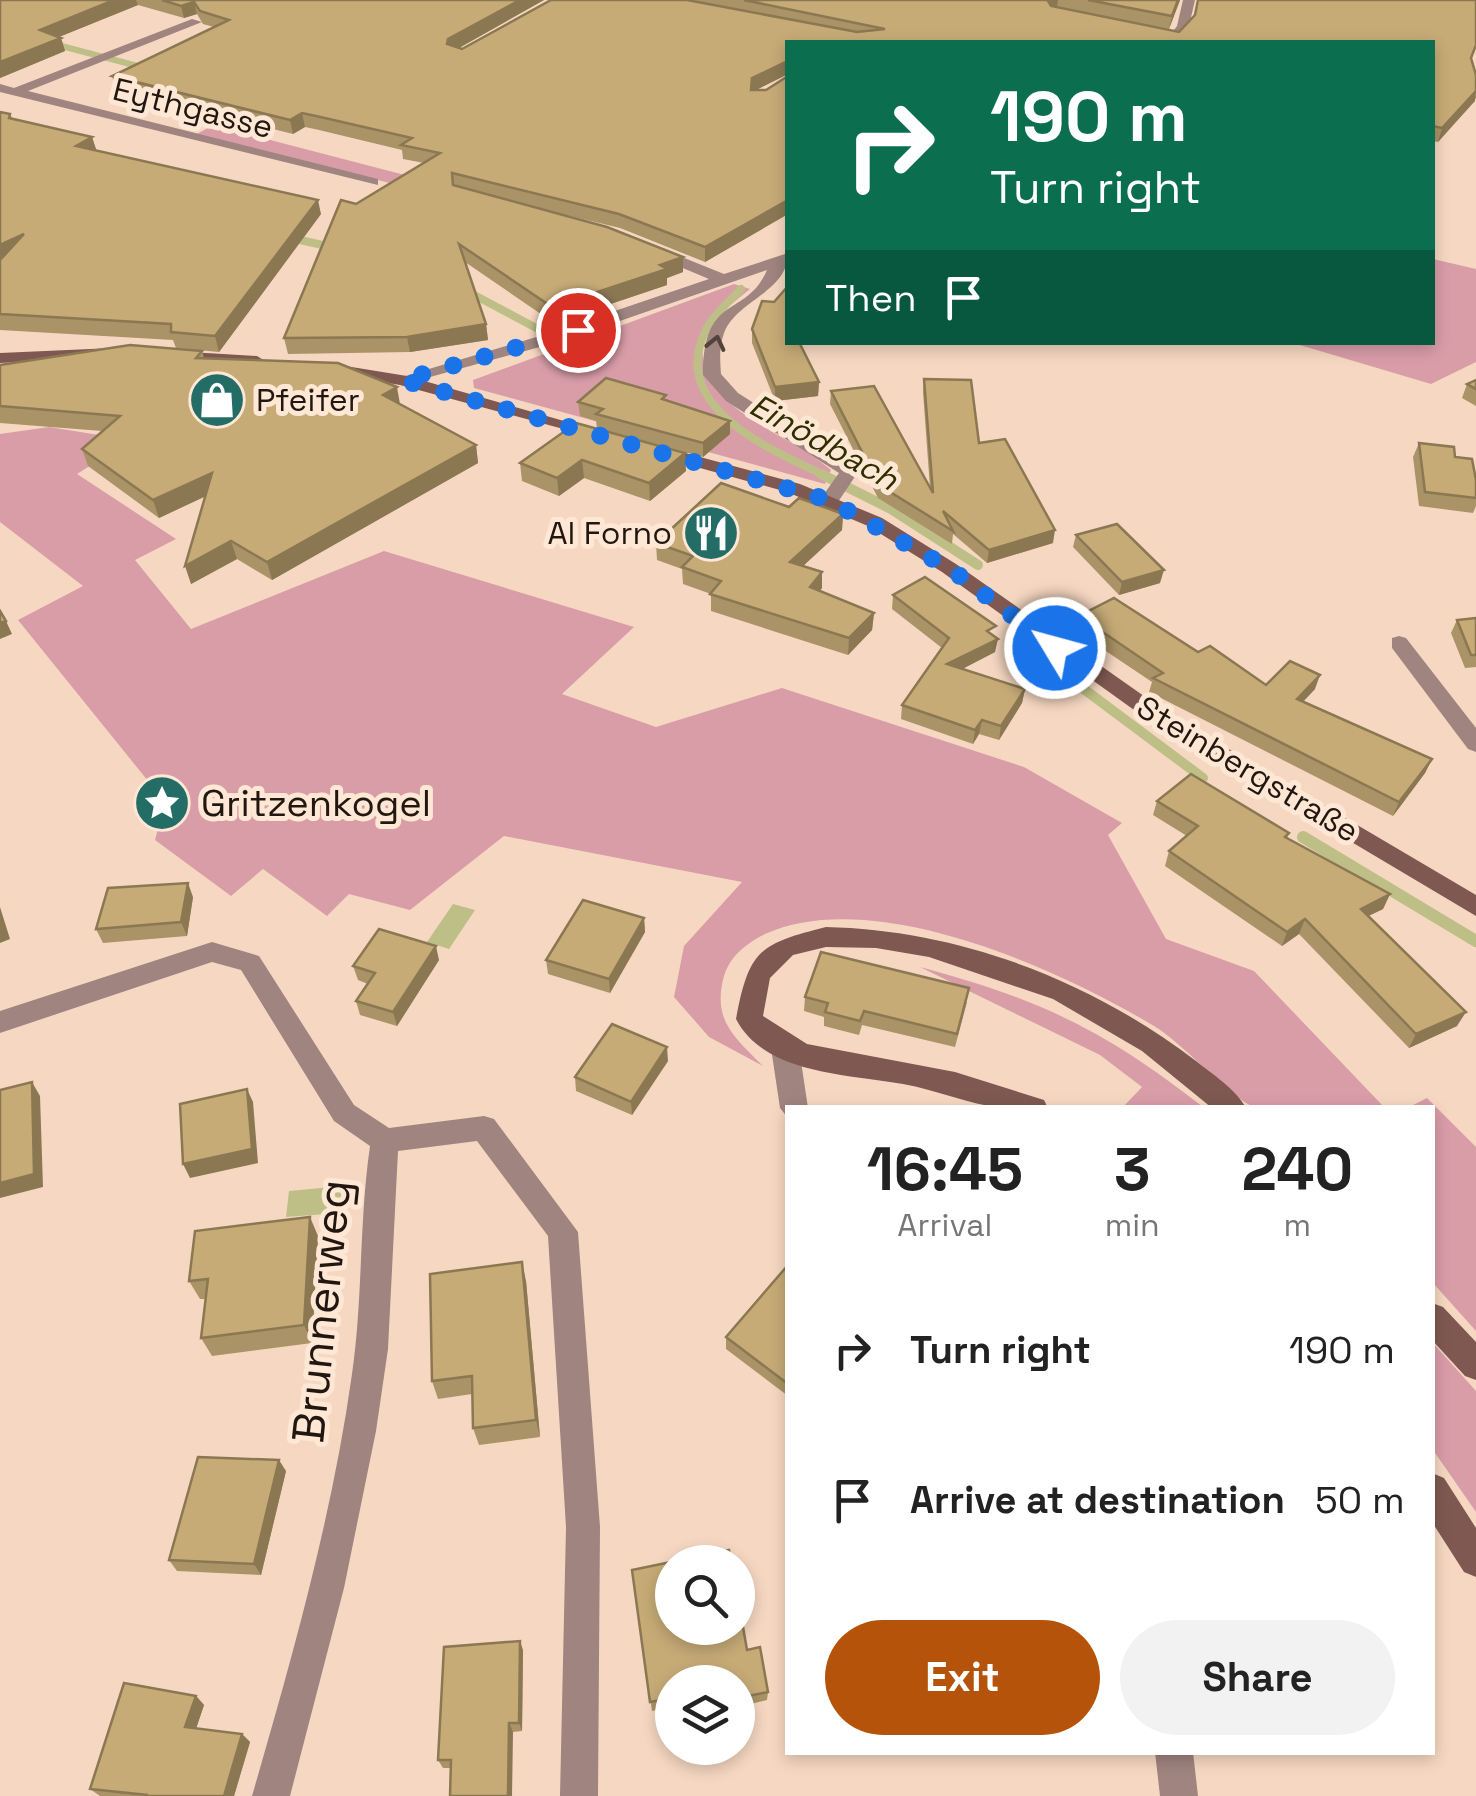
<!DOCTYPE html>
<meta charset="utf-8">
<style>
:root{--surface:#fff;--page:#f2f2f2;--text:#222;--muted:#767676;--accent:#b45309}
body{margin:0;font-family:"Space Grotesk",sans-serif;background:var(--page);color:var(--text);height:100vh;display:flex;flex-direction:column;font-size:38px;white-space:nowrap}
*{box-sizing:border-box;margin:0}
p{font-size:32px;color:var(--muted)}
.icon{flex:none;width:55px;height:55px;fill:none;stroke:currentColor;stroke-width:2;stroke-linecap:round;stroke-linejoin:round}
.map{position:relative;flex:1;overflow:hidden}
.drawer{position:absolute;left:785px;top:1105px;width:650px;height:650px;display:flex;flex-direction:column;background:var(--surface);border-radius:0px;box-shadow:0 5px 15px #0003}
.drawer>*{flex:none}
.top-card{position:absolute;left:785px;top:40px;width:650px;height:305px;border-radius:0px;box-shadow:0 5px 15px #0003;background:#0b6e4f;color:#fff;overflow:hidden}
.fabs{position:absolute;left:655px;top:1545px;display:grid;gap:20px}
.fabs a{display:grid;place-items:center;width:100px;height:100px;border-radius:50%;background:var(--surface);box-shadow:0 5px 15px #0003;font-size:50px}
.pin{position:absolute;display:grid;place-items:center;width:85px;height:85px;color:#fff;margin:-42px;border:5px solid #fff;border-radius:50%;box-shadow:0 2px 10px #0007}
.me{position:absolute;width:110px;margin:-55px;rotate:307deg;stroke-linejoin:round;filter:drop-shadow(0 0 8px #0008)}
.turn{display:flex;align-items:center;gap:35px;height:210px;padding:0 40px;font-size:45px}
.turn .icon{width:130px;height:130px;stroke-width:2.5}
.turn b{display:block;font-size:70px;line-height:85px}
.then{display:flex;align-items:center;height:95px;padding:0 40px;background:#0003;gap:20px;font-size:38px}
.eta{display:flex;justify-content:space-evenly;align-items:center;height:170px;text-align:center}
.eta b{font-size:60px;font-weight:600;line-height:70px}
.button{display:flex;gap:20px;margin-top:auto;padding:20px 40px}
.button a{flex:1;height:115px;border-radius:60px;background:var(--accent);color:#fff;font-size:40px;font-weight:600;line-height:115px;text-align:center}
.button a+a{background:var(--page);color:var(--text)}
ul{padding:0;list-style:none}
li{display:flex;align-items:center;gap:30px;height:150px;padding:0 40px}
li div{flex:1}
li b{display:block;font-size:38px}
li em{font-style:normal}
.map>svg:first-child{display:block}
.green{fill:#d99da8}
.water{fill:#bdbf86}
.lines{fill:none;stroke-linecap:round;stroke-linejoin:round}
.stream-far3{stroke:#bdbf86;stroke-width:6}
.stream-far2{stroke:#bdbf86;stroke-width:8}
.stream-far1{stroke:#bdbf86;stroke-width:10}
.stream{stroke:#bdbf86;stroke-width:12}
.street{fill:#9f847f;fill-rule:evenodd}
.secondary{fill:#7f5951;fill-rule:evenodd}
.wall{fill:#aa9366}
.shaded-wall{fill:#8b7853}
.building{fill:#c6ab77;stroke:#8b7853;stroke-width:2.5}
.oneway{stroke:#54433c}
.route{stroke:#1a73e8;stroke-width:18;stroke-dasharray:0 32.4}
.labels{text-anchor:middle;stroke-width:10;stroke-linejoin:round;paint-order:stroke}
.far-street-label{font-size:32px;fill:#221710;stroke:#ffe7d5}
.far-poi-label{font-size:32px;fill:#221710;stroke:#ffe7d5;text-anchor:start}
.far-water-label{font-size:32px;font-style:italic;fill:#2e2e00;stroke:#ffe7d5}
.poi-label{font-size:38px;fill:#221710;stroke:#ffe7d5;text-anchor:start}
.near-street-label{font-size:45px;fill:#221710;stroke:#ffe7d5}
</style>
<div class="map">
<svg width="1476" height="1796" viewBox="0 0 1476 1796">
<rect width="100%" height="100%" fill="#f6d8c2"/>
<g class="green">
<polygon points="213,125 447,186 433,194 197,134"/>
<polygon points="1433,259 1476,269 1476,362 1431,384 1293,343 1432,342"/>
<path d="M 734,284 L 750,289 L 724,310 L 703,337 C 693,409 784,429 831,470 L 825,484 L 474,388 L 473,380 Z"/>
<path d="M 49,427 L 99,435 L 107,455 L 77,474 L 176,539 L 135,560 L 191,629 L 384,551 L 634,627 L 562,694 L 656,727 L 782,688 L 1024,767 L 1122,823 L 1108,835 L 1166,939 L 1254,971 L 1384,1107 C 1362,1107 1269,1113 1254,1107 C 1230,1098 1182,1042 1154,1026 C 1059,969 874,885 765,934 C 747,943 730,956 724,976 C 712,1020 734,1037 763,1066 L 709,1037 L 674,997 L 684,946 L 742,882 L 504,836 L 410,910 L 349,894 L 327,916 L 263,869 L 231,896 L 155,840 L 165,802 L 18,620 L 83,586 L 0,522 L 0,434 Z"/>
<path d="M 920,967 C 1040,999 1106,1031 1203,1107 L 1123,1107 L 1142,1087 L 1100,1055 Z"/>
<polygon points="1427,1098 1476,1147 1476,1331 1433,1283 1432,1108 1409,1107"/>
<polygon points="1432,1342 1476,1391 1476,1512 1433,1450"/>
</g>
<g class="water">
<polygon points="453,904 475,910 449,949 427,942"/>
<polygon points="342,1186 340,1213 286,1217 289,1191"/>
</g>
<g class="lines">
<polyline class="stream-far3" points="50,43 149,69"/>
<g class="stream-far2">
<polyline points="291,238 336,248"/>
<polyline points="463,289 540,330 574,363"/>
<path d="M 741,289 C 730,301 713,315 706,330 C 667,407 771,450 826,476"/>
</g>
<g class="stream-far1">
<polyline points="821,474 891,509 978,565"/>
<polyline points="1053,666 1203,778"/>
</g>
<polyline class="stream" points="1303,837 1476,941"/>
<g class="street">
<polygon points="1183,0 1195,0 1189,26 1177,42 1165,42 1177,26"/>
<polygon points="192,19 202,22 28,91 378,179 378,185 0,92 0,84 14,88"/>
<path d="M 647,247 L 657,247 L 724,274 L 788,253 C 788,292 737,300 724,333 C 719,346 720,361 721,374 L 738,393 L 856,468 L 858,472 L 836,505 L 829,507 L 819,501 L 839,473 L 726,401 L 703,375 C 703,292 746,319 767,270 L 565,340 L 401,385 L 392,380 L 553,332 L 709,279 L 647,253 Z"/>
<polygon points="1399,636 1406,638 1476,728 1476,752 1468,749 1392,648 1392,638"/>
<path d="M 212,942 L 259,956 L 354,1105 L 389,1128 L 484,1116 L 494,1119 L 578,1232 L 600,1527 L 598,1796 L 560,1796 L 566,1527 L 548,1236 L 477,1141 L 398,1151 L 388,1349 L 376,1431 L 344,1588 L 290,1796 L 252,1796 C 292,1658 332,1517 352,1374 C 363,1298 359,1222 370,1146 L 334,1121 L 241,970 L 212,962 L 0,1033 L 0,1011 Z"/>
<polygon points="785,1037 795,1040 799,1048 808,1108 788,1108 788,1118 780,1108 771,1048 775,1040"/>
<polygon points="1155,1752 1193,1752 1198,1796 1160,1796"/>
</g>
<g class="secondary">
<polygon points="113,348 121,353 119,357 0,363 0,353"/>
<polygon points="173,351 257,356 265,361 257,366 167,360 167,352"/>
<polygon points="327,363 407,376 613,435 604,440 400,385 321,372 318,368"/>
<polygon points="652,444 800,484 882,518 956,564 1171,715 1476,895 1476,916 1155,725 942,572 868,526 787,492 646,453 643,449"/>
<path d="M 826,927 C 959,930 1090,980 1196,1061 C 1212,1074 1236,1089 1246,1108 L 1212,1108 L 1142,1051 L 1053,999 L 929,957 L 876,948 L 826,947 L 793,955 L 770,978 L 763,1016 L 807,1044 L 955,1072 L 1044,1100 L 1048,1108 C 1033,1108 1016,1109 1001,1108 C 969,1104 936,1090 903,1084 C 850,1074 765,1075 736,1019 C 749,950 759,944 826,927 Z"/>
<polygon points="1432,1303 1443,1307 1476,1342 1476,1380 1465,1376 1432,1340"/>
<polygon points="1432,1473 1444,1478 1476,1528 1476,1577 1464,1572 1432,1522"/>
</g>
</g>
<g class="wall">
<polygon points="0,0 544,0 459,48 462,49 551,0 1180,0 1169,29 1075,11 1179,32 1195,15 1198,0 1476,0 1476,47 1471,59 1476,75 1476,98 1438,142 1432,141 1432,42 788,42 788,74 756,90 766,90 788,76 788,214 705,262 620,228 537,208 607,227 683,257 683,272 667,278 667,285 554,323 465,262 486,324 488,340 410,352 288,354 284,338 341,200 356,204 424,163 403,159 402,150 319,130 305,127 293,134 116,90 112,76 214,27 203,24 197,14 184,18 138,5 59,37 61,38 65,51 0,78"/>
<polygon points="0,112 10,114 12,118 92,137 96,150 321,214 219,352 176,348 173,340 0,330"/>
<polygon points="752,329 788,342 819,382 818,396 775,401 752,343"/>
<polygon points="202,351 204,358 400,404 476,445 478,463 272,580 237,559 191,584 205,496 159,518 88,466 82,449 102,431 0,423 0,365"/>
<polygon points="924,379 979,443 1053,543 987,563 953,534 952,544 878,498 830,404 831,391 930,488 923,392"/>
<polygon points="1476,380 1476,406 1462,398 1467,384"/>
<polygon points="666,400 730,434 703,457 597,428 596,421 580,416 578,402"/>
<polygon points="1419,443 1455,457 1476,480 1476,506 1473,513 1419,506 1413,457"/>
<polygon points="685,453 686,471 650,501 584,478 559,496 522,481 520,463"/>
<polygon points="789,507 843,514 842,530 803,566 822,572 822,588 819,591 874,613 872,630 848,655 711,611 711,594 683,584 682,569 657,560 656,543"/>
<polygon points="1076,535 1160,583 1119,595 1073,547"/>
<polygon points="893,595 994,636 995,652 962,669 1025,689 1022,703 999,740 979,734 973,744 901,719 902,705 942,648 892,609"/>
<polygon points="1079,616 1198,652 1266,685 1315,689 1303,702 1432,759 1425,773 1393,816 1149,692 1152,682 1076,631"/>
<polygon points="1476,618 1476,667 1465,668 1451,633 1457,620"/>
<polygon points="1157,801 1289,833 1287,838 1390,894 1383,909 1368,916 1457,1026 1409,1048 1299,934 1282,946 1165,866 1169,851 1187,836 1153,815"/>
<polygon points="193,897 187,936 103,943 96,929"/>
<polygon points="644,918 645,932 610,993 548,974 546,960"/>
<polygon points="439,960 397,1026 360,1015 356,1001 368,984 358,980 353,966"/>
<polygon points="805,997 967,1002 955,1047 862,1025 859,1035 824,1026 824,1017 804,1011"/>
<polygon points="668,1061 632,1115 576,1091 575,1077"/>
<polygon points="318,1236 312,1343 212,1356 201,1338 205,1299 200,1299 189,1281"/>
<polygon points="788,1265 788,1396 726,1349 726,1337"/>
<polygon points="526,1281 540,1437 479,1445 473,1428 472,1394 438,1399 432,1381"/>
<polygon points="286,1471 261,1575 177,1571 169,1560"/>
<polygon points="632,1570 747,1650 768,1692 767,1700 738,1707 738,1682 672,1682 672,1707 652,1711"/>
<polygon points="523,1650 522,1731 513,1732 451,1768 443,1768 438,1760"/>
<polygon points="196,1696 204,1705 196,1728 242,1734 250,1742 234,1796 100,1796 90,1789"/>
</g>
<g class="shaded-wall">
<polygon points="114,0 136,0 138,5 44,43 40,30"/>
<polygon points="520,0 544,0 450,53 447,44 448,39"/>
<polygon points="1050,0 1058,0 1057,7 1046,14 1048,1"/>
<polygon points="1178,0 1180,0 1169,29 1172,16"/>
<polygon points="194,2 197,14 184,18 181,6"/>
<polygon points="61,38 65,51 0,78 0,62"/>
<polygon points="788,61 788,74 752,92 752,78"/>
<polygon points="1476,91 1475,101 1438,142 1442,128"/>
<polygon points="302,113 305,127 293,134 290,120"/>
<polygon points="92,137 97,152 76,146"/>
<polygon points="318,200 321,214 219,352 215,336"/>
<polygon points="788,200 788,214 705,262 705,247"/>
<polygon points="24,234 0,263 0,245"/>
<polygon points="683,257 683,272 667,278 667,285 554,323 552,307"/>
<polygon points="486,324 488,340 410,352 407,337"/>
<polygon points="819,382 818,396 775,401 775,387"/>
<polygon points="397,387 400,404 386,413 383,395"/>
<polygon points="730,421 730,434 703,457 703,443"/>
<polygon points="476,445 478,463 272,580 267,562"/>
<polygon points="685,453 686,471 650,501 649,483"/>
<polygon points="582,460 584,478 559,496 557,478"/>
<polygon points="212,473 217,491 159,518 153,500"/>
<polygon points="843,514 842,530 790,578 790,562"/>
<polygon points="1055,530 1053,543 987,563 989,550"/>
<polygon points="231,541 237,559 191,584 185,566"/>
<polygon points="1164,570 1160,583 1119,595 1122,582"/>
<polygon points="822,572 822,588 809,604 810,587"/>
<polygon points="874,613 872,630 848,655 849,638"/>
<polygon points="6,621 12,634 0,639 0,623"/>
<polygon points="998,639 995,652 945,678 947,664"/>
<polygon points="1320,675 1315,689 1292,713 1297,699"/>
<polygon points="1025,689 1022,703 999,740 1001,726"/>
<polygon points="982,720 979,734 973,744 975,730"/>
<polygon points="1432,759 1425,773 1393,816 1399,802"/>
<polygon points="188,883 193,897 187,936 181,922"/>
<polygon points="1390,894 1383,909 1354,923 1361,909"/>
<polygon points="0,907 10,939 0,943"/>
<polygon points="644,918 645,932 610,993 609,979"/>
<polygon points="1305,919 1299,934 1282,946 1287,932"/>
<polygon points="436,946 439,960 397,1026 393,1012"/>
<polygon points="1466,1012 1457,1026 1409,1048 1416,1034"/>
<polygon points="667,1047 668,1061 632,1115 631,1102"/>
<polygon points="32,1082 40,1096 43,1187 0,1198 0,1183"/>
<polygon points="247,1089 253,1102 258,1163 190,1178 183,1164"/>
<polygon points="310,1217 318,1236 312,1343 304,1325"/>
<polygon points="522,1262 526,1281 540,1437 536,1420"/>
<polygon points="279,1460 286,1471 261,1575 254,1564"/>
<polygon points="520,1641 523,1650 522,1731 519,1723"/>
<polygon points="196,1696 204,1705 194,1735 185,1727"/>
<polygon points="509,1723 513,1732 512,1796 508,1796"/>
<polygon points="242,1734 250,1742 234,1796 224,1796"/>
</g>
<g class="building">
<polygon points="0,0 114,0 40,30 61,38 0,62"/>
<polygon points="162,0 520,0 448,39 447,44 462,49 551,0 687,0 857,32 885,29 744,0 1050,0 1048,1 1051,6 1179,32 1195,15 1198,0 1476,0 1476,45 1471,58 1476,75 1476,91 1442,128 1432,126 1432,42 788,42 788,61 752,78 751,90 766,90 788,76 788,200 705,247 619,214 452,173 453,185 607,227 683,257 660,265 667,269 552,307 459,244 486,324 407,337 284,338 341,200 356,204 440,153 401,145 412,138 316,116 302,113 290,120 112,76 229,20 200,11 194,2 181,6"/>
<polygon points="1088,0 1178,0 1172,16"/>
<polygon points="0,112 10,114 9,118 92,137 76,146 318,200 215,336 171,332 171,324 0,314 0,260 24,234 0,245"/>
<polygon points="788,286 788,342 799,342 819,382 775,387 752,329 762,301 774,302"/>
<polygon points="130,345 202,351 196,358 338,363 397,387 383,395 476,445 267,562 231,541 185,566 212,473 153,500 82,449 120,416 0,406 0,365"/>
<polygon points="606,378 666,395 662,399 730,421 703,443 596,414 603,409 578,402"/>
<polygon points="924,379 971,380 979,443 1005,439 1055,530 989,550 943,511 953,531 879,485 831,391 874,386 933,493"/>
<polygon points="1476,380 1476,389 1467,384"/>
<polygon points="576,423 685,453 649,483 582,460 557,478 520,463"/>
<polygon points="1419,443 1454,447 1455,457 1472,459 1476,480 1476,498 1425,492"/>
<polygon points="721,483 789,507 799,498 843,514 790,562 822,572 810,587 874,613 849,638 710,594 721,581 682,567 693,556 656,543"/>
<polygon points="1117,524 1164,570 1122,582 1076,535"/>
<polygon points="925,577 996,626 987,631 998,639 947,664 1025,689 1001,726 982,720 975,730 902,705 949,638 893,595"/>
<polygon points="1114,598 1198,652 1210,646 1266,685 1290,661 1320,675 1297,699 1432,759 1399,802 1153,678 1163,673 1079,616"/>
<polygon points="0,611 6,621 0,623"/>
<polygon points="1476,618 1476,655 1471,655 1457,620"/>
<polygon points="1191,774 1289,833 1285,837 1390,894 1361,909 1466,1012 1416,1034 1305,919 1287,932 1169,851 1198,826 1157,801"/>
<polygon points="188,883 181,922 96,929 108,888"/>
<polygon points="583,900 644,918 609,979 546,960"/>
<polygon points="379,929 436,946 393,1012 356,1001 375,973 353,966"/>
<polygon points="821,952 969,988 957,1034 864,1011 860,1021 825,1012 828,1003 805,997"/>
<polygon points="612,1024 667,1047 631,1102 575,1077"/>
<polygon points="32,1082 34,1174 0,1183 0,1090"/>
<polygon points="247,1089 252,1149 183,1164 180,1104"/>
<polygon points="310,1217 304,1325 201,1338 208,1279 189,1281 195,1231"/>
<polygon points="522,1262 536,1420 473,1428 472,1376 432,1381 430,1274"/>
<polygon points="788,1265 788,1384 726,1337"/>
<polygon points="198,1457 279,1460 254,1564 169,1560"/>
<polygon points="729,1550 731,1562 672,1562 672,1628 738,1628 738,1598 747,1650 760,1647 768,1692 738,1698 738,1682 672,1682 672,1698 650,1702 632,1570"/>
<polygon points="520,1641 519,1723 509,1723 508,1796 450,1796 451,1760 438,1760 444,1647"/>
<polygon points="124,1683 196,1696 185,1727 242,1734 224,1796 147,1796 147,1795 90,1789"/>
</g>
<defs><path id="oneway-chevron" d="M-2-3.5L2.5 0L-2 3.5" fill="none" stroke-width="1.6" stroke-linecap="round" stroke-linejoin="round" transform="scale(2.5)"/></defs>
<use class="oneway" href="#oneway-chevron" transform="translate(716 343) rotate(-77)"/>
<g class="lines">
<polyline class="route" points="578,330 402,380 829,500 952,570 1055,648"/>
</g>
<defs>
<g id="shop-disc" transform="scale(2.875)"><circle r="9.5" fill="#246d67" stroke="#ffe7d5"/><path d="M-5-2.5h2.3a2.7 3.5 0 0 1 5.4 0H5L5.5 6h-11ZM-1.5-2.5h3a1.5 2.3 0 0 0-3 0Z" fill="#fff"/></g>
<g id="restaurant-disc" transform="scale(2.875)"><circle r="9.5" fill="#246d67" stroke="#ffe7d5"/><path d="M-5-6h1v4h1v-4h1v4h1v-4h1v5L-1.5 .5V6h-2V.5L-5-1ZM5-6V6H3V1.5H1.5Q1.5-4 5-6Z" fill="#fff"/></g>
<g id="sight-disc" transform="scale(2.875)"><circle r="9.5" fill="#246d67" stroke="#ffe7d5"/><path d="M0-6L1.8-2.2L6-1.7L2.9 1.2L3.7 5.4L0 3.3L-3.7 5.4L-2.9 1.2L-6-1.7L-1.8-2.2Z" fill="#fff"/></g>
</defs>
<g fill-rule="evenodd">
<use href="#shop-disc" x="217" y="400"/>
<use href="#restaurant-disc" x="711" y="533"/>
<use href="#sight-disc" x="162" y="803"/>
</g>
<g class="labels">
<g class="far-street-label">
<text transform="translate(193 108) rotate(14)" y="11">Eythgasse</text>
<text transform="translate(1248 769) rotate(31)" y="11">Steinbergstraße</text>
</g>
<g class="far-poi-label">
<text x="256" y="411">Pfeifer</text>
<text x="672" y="544" text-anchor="end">Al Forno</text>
</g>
<g class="far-water-label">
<text transform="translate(824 442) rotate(29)" y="11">Einödbach</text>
</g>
<g class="poi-label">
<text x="201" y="816">Gritzenkogel</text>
</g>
<g class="near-street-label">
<text transform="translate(321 1311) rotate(-84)" y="16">Brunnerweg</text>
</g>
</g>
</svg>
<div class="fabs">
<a><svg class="icon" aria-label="search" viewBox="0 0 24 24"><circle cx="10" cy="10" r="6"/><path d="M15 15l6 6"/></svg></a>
<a><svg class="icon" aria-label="layers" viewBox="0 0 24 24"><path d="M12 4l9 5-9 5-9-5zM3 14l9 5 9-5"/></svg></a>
</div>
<div class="pin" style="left:578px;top:330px;background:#d93025"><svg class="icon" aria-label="arrive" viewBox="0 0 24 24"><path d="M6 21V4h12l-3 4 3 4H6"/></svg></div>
<svg class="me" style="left:1055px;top:648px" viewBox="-20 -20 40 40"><circle r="17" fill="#1a73e8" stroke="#fff" stroke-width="3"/><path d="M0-11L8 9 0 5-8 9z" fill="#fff"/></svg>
<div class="top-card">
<div class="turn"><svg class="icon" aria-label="right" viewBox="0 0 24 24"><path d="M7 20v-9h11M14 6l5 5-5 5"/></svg><div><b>190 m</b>Turn right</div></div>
<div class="then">Then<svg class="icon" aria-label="arrive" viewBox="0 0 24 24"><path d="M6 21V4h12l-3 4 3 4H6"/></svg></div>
</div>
<section class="drawer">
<div class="eta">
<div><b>16:45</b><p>Arrival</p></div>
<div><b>3</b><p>min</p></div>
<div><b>240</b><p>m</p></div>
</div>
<ul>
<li><svg class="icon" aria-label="right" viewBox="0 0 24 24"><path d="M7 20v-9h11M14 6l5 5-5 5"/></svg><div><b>Turn right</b></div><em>190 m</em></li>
<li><svg class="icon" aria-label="arrive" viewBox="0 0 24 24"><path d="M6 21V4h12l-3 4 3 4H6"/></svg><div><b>Arrive at destination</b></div><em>50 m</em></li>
</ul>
<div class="button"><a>Exit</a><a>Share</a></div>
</section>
</div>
